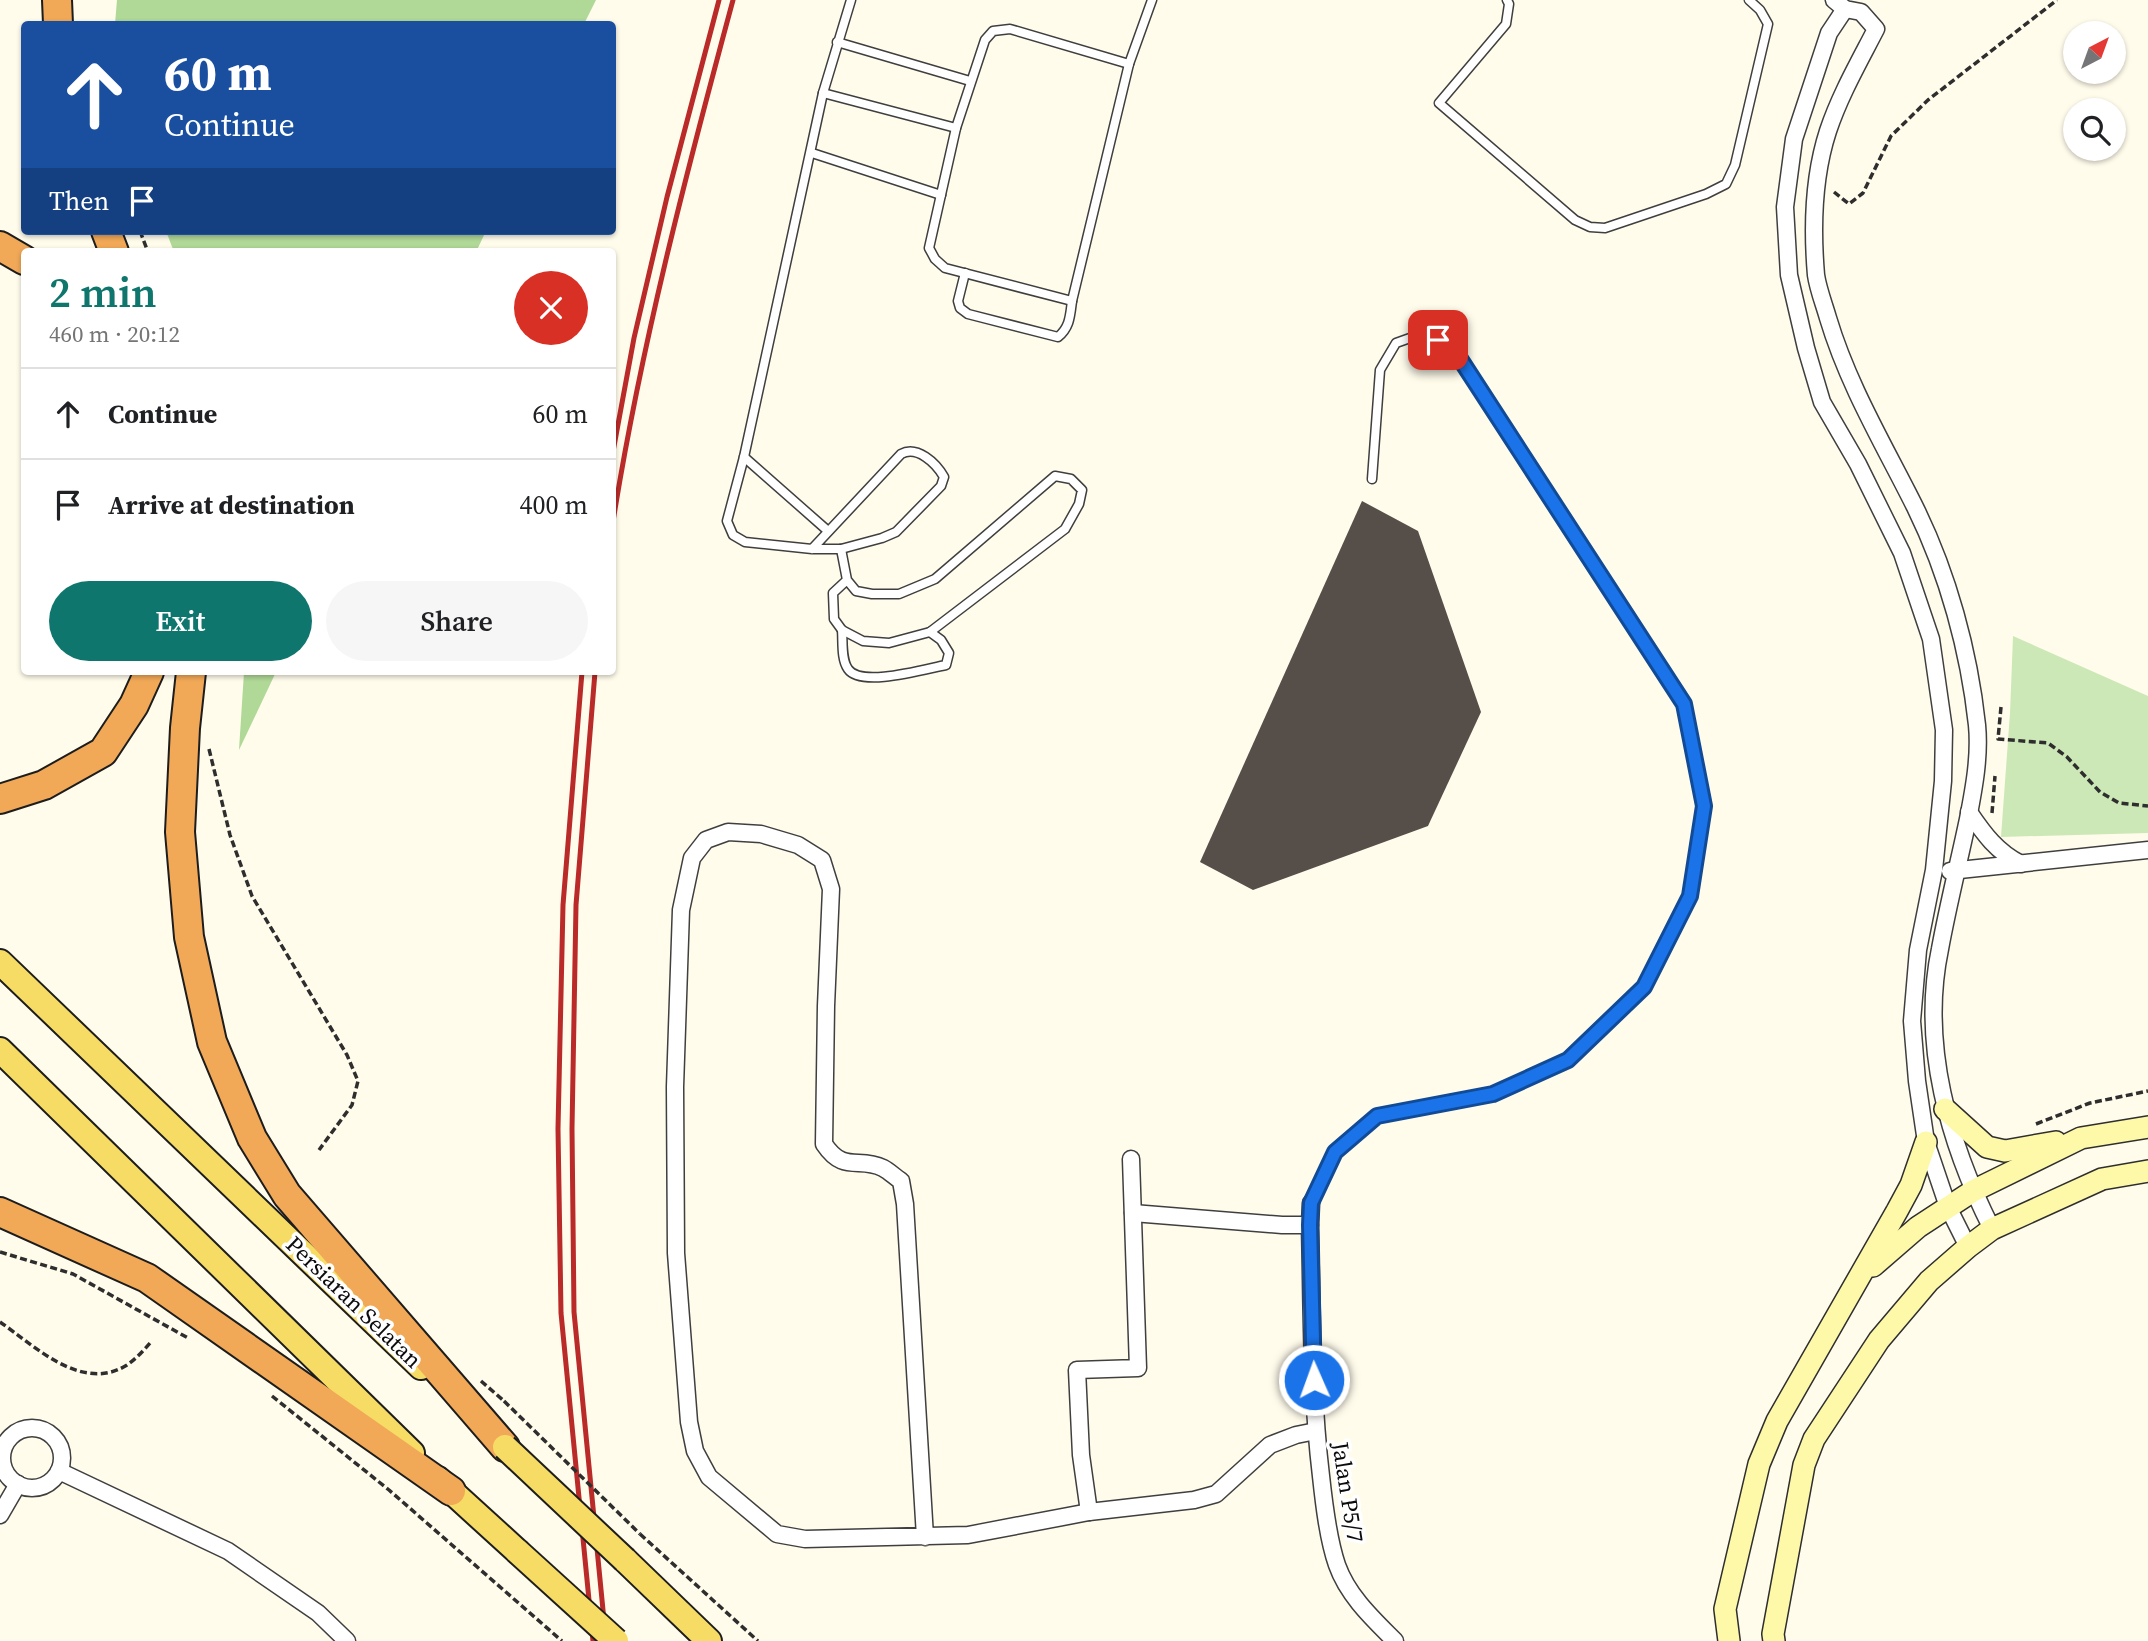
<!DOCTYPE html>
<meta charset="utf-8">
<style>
:root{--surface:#fff;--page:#f6f6f6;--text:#202124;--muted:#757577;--line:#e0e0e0;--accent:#0f766e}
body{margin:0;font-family:"Source Serif 4",serif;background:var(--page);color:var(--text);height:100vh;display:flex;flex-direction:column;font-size:26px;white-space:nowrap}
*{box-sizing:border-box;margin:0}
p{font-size:23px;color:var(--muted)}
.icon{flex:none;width:38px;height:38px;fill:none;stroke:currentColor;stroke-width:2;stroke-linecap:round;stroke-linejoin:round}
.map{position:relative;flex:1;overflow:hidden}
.sheet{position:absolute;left:21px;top:248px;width:595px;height:427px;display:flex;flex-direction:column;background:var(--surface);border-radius:7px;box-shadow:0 2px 5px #0004}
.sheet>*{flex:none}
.top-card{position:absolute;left:21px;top:21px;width:595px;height:214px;border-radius:7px;box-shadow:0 2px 5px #0004;background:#1a4fa0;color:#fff;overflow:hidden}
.needle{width:46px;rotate:41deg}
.fabs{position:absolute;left:2063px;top:21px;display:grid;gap:14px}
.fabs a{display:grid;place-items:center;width:63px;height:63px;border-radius:50%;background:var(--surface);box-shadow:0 2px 5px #0004;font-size:35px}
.pin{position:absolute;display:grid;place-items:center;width:60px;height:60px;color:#fff;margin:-30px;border-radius:14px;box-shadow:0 4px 10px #0006}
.me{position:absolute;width:77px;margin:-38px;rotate:358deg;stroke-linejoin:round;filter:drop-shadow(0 0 5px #0008)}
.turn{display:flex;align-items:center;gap:24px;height:147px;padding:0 28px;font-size:32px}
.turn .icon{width:91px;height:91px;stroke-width:2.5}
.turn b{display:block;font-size:49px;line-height:60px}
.then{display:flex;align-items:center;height:66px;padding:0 28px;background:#0003;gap:14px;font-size:26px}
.round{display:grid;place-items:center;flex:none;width:74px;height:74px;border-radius:37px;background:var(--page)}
.headline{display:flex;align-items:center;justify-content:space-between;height:119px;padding:0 28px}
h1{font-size:42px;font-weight:600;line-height:52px;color:var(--accent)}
.cta{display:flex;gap:14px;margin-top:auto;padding:14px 28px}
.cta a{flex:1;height:80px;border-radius:42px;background:var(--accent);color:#fff;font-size:28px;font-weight:600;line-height:80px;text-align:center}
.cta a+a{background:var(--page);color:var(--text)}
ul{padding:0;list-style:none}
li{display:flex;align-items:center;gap:21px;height:91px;padding:0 28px;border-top:2px solid var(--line)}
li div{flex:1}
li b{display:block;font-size:26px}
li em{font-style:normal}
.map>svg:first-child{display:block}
.green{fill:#cde8b7}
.forest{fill:#b0d896}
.building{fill:#554e49}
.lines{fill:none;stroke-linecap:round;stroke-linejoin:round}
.lane-casing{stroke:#3f3f3f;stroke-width:11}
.street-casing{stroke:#3f3f3f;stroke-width:19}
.secondary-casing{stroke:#2e2e2e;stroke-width:24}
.primary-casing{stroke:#1d1d1d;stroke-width:28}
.highway-casing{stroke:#1d1d1d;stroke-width:32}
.path{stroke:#2e2e2e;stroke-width:3.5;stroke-dasharray:7 3.5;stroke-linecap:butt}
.lane{stroke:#fff;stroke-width:8}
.street{stroke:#fff;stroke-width:16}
.secondary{stroke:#fdf9a8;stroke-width:21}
.primary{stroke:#f6dc65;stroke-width:24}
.highway{stroke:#f1a857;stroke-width:28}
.rail{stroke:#b92a28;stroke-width:5}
.primary-bridge-casing{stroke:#1d1d1d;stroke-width:28;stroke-linecap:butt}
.path-bridge{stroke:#2e2e2e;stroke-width:3.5;stroke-dasharray:7 3.5;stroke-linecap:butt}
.primary-bridge{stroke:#f6dc65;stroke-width:24}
.route-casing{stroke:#114b97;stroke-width:18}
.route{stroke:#1a73e8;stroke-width:12}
.labels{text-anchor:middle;stroke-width:7;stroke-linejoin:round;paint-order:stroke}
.street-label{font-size:23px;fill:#0c0c0c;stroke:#fff}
</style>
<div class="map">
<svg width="2148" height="1641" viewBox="0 0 2148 1641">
<rect width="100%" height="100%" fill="#fffcec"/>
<polygon class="green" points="2013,636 2148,696 2148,833 2001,837 2010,713"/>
<g class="forest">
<polygon points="117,0 596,0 584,24 115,24"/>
<polygon points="166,231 486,231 476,252 174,252"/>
<polygon points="244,672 276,672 239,750"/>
</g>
<polygon class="building" points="1362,501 1418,531 1481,712 1428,826 1253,890 1200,862"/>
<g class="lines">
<g class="lane-casing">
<g id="lane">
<polyline points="1507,0 1509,4 1506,24 1439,103 1575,220 1590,227 1605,228 1706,194 1726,184 1735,165 1768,24 1760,10 1749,0"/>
<polyline points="837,42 970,81"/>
<polyline points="823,93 956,128"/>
<polyline points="812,153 941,195"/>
<path d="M 965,273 L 958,301 L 960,308 L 968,314 L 1058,337 C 1070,327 1070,316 1072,301 L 1129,64 L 1152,0"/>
<polyline points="1072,301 945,268 935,259 929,248 956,128 985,40 993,31 1010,29 1129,64"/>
<polyline points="744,457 828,531"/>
<path d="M 812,549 L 901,454 C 917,445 936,463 944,477 L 941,486 L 896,532 L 882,538 L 841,549 L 812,549 L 745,542 L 733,535 L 727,521 L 744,457 L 823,93 L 851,0"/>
<polyline points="841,549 847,580 856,591 872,594 899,594 935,579 1055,476 1071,479 1082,490 1079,504 1065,529 930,632 889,643 863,641 842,630 834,619 833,593 847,580"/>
<path d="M 842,630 C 843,642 841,659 848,669 C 861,688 925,669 946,665 L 949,653 L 941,640 L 930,632"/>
<polyline points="1311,1203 1335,1152 1377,1116 1493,1094 1568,1060 1644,987 1690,896 1704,805 1684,704 1453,348 1424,333 1396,343 1380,370 1372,479"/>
</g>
</g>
<g class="street-casing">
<g id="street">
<path d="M 1834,0 L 1845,9 L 1861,12 L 1876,29 C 1859,62 1840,95 1828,131 C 1813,177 1812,228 1816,275 C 1818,289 1824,304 1828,318 C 1848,385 1884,445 1915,507 C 1948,574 1969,651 1977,725 C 1980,756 1974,788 1968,819 C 1959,862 1948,905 1940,949 C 1920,1044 1949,1144 1992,1229"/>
<polyline points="1845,9 1829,33 1794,139 1785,207 1789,275 1806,348 1822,402 1858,464 1902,553 1931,639 1944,730 1943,781 1934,870 1918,950 1912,1021 1917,1081 1926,1142 1948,1207 1968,1247"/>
<path d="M 1969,812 C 1984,834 1997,852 2021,864"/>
<polyline points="1950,871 2148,850"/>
<path d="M 1311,1203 L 1310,1225 C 1312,1309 1311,1393 1321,1476 C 1324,1504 1328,1539 1337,1565 C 1348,1596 1373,1619 1395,1641"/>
<polyline points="1133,1213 1282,1225 1310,1225"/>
<circle cx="32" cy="1458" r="30"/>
<polyline points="59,1471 228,1551 318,1613 347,1641"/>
<polyline points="1089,1512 1081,1455 1077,1370 1138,1368 1131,1159"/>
<polyline points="0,1515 18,1484"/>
<path d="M 925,1537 L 905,1204 L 901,1181 C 895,1177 889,1171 883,1168 C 859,1156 844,1174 824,1144 L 826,1006 L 831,889 L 822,860 L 798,845 L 761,834 L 728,832 L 706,840 L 692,858 L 681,910 L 675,1087 L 676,1253 L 689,1422 L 695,1451 L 709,1477 L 777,1534 L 805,1539 L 968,1535 L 1089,1512 L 1194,1500 L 1216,1494 L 1270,1445 L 1296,1435 L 1316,1431"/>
</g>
</g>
<g class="secondary-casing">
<g id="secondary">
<polyline points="1945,1109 1987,1147 2005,1151 2056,1142"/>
<polyline points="1873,1266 1918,1227 1973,1191 2081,1138 2148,1127"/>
<polyline points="1729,1641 1725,1609 1759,1464 1777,1421 1897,1211 1911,1185 1926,1142"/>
<polyline points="1774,1641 1773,1634 1804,1465 1814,1439 1879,1340 1929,1281 1968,1247 1992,1229 2102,1179 2148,1171"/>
</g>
</g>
<g class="primary-casing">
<g id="primary">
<polyline points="0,962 421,1367"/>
<polyline points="0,1050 412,1453"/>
<polyline points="438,1479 517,1551"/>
<polyline points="625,1560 709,1641"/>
</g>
</g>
<g class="highway-casing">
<g id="highway">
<polyline points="57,0 58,24"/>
<polyline points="106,231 114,252"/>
<polyline points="0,246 24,260"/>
<polyline points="191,672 185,728 180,832 189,937 212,1042 252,1138 287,1195 505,1447"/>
<polyline points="0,799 44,785 103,752 134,705 149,672"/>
<polyline points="0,1212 147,1278 451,1491"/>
</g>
</g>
<g class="path">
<polyline points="1834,192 1849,204 1863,193 1891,136 1928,100 2057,0"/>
<polyline points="140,231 148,252"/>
<polyline points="2001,707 1998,739 2048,743 2067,757 2100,792 2119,803 2148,806"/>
<polyline points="209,749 230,835 252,896 347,1055 358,1081 352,1105 319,1150"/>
<polyline points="1992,813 1995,776"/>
<polyline points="2036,1124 2090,1103 2148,1091"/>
<polyline points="0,1252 73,1274 188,1338"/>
<path d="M 0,1322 C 36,1347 82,1393 127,1365 C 136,1359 144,1350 151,1342"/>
<polyline points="481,1381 504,1401"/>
<polyline points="272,1396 389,1490 562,1641"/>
<polyline points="640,1534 758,1641"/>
</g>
<use href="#lane" class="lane"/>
<use href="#street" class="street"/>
<use href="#secondary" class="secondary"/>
<use href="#primary" class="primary"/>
<use href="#highway" class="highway"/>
<g class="rail">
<polyline points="612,457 634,338 667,197 719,0"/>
<path d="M 612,528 C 640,349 686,174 733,0"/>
<polyline points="582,672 563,905 558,1129 561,1313 593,1641"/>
<polyline points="595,672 576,905 572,1129 574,1312 606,1641"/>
</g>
<g class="primary-bridge-casing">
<g id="primary-bridge">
<polyline points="505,1447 625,1560"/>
<polyline points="517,1551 616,1641"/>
</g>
</g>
<polyline class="path-bridge" points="504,1401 640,1534"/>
<use href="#primary-bridge" class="primary-bridge"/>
</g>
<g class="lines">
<g class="route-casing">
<polyline id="route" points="1314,1380 1310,1225 1311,1203 1335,1152 1377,1116 1493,1094 1568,1060 1644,987 1690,896 1704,806 1684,704 1453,348 1438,340"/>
</g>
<use href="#route" class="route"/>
</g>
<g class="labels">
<g class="street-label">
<text transform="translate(354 1302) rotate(44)" y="8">Persiaran Selatan</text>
<text transform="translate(1348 1492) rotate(81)" y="8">Jalan P5/7</text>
</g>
</g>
</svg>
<div class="fabs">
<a><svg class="needle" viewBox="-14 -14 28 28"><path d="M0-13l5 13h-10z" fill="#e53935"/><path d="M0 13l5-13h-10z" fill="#757577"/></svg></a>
<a><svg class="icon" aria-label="search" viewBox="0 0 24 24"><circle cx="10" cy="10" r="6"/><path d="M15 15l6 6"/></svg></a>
</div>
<div class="pin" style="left:1438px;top:340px;background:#d93025"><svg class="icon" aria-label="arrive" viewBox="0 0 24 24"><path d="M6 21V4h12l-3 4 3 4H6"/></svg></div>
<svg class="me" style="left:1314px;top:1380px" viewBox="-20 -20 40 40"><circle r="17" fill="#1a73e8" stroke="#fff" stroke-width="3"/><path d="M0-11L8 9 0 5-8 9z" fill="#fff"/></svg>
<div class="top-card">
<div class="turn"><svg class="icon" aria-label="ahead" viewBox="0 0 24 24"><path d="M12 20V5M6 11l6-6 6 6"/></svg><div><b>60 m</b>Continue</div></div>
<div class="then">Then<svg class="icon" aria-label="arrive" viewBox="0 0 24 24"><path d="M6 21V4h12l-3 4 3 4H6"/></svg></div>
</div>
<section class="sheet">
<div class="headline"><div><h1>2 min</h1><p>460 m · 20:12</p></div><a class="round" style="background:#d93025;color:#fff"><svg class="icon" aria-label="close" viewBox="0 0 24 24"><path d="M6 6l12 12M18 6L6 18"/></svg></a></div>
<ul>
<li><svg class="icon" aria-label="ahead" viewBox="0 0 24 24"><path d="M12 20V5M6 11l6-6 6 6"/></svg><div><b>Continue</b></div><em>60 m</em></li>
<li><svg class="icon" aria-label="arrive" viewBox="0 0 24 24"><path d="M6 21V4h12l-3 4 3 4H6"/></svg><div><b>Arrive at destination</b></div><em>400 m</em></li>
</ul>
<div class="cta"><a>Exit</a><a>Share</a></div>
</section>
</div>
